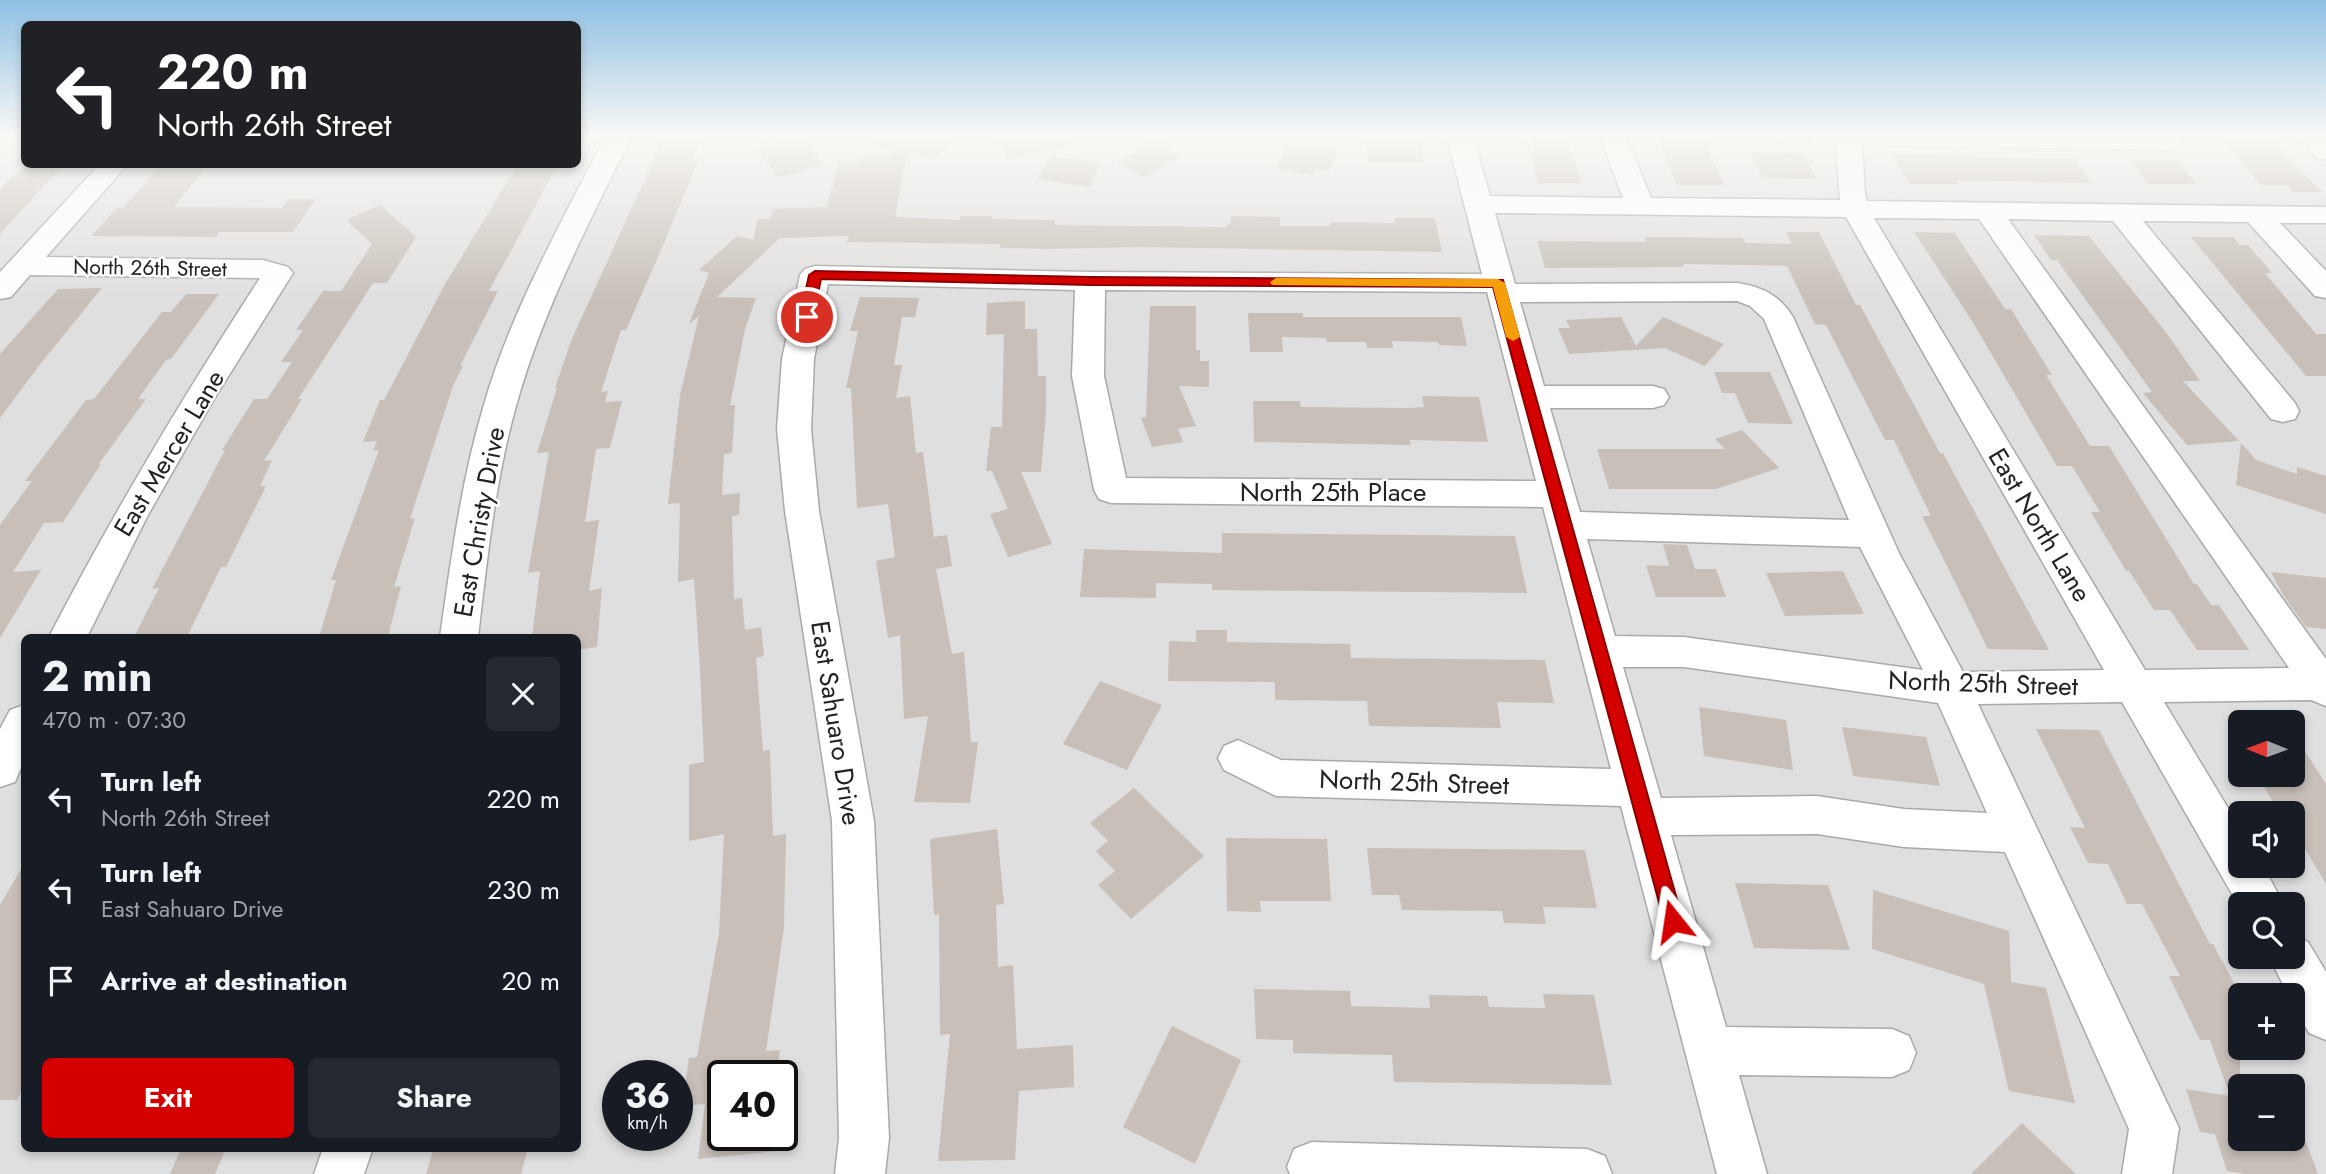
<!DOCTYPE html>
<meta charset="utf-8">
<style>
:root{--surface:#171b24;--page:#242831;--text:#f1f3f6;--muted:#9ea1a6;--accent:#d40000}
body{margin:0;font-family:Jost,sans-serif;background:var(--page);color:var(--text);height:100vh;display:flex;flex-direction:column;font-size:26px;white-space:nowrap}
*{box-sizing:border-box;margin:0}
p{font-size:23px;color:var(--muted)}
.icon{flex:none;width:38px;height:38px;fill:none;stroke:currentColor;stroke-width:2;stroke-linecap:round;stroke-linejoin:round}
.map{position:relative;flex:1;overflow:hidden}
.drawer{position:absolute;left:21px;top:634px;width:560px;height:518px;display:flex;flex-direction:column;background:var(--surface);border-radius:10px;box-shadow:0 4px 10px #0003}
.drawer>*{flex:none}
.banner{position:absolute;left:21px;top:21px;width:560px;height:147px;border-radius:10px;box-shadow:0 4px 10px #0003;background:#202124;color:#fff;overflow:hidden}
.needle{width:46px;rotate:271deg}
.controls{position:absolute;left:2228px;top:710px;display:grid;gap:14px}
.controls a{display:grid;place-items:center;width:77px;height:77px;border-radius:10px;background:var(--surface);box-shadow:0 4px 10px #0003;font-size:35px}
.speed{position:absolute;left:602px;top:1060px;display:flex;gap:14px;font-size:35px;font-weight:700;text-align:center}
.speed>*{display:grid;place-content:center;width:91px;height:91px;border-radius:50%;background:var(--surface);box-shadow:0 4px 10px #0003;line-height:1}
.speed small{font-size:18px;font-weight:400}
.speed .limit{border:4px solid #111;border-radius:10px;background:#fff;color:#111}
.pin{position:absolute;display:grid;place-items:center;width:60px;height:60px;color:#fff;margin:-30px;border:4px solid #fff;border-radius:50%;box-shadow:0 2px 7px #0007}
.me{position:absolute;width:77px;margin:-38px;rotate:345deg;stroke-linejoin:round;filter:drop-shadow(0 0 5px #0008)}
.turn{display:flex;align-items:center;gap:24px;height:147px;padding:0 21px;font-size:32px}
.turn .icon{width:91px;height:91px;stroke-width:2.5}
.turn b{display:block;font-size:49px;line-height:60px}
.round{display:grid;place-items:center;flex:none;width:74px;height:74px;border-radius:10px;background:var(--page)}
.headline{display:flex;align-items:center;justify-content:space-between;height:119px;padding:0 21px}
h1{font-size:42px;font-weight:700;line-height:52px}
.button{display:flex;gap:14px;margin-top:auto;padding:14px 21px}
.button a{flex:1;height:80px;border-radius:10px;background:var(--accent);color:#fff;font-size:28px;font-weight:700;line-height:80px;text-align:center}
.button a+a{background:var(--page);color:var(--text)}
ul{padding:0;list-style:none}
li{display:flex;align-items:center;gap:21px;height:91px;padding:0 21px}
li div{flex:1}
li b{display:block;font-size:26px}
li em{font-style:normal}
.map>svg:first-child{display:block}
.residential{fill:#e0dfdf;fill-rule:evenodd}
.building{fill:#c7bfb8}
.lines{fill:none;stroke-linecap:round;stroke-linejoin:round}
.minor-casing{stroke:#a9a9a9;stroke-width:3}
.minor{fill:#fff;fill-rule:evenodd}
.route{fill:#d40000;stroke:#8a0000;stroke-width:2}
.slow{fill:#f59e0b}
.labels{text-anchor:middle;stroke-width:5;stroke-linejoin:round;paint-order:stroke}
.far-street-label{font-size:21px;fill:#222;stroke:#fff}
.street-label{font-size:26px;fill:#222;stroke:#fff}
</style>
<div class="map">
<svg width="2326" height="1174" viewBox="0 0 2326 1174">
<rect width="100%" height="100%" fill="#f2efe9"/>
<path class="residential" d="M 0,137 L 24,137 L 24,164 L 578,164 L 578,137 L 2326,137 L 2326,1174 L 0,1174 ZM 24,637 L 578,637 L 578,1148 L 24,1148 ZM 2240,723 L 2292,723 L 2292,775 L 2240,775 ZM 2240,814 L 2292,814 L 2292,866 L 2240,866 ZM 2240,905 L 2292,905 L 2292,957 L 2240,957 ZM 2240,996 L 2292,996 L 2292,1048 L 2240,1048 ZM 618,1076 L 677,1076 L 677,1136 L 618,1136 ZM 723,1076 L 782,1076 L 782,1136 L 723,1136 ZM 2240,1087 L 2292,1087 L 2292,1139 L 2240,1139 Z"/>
<g class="building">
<polygon points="664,137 703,137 693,159 699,159 664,243 626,330 621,330 601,392 608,391 605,402 622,401 610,448 596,449 585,522 599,520 589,591 602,588 597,647 578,650 578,637 532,637 540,571 528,573 549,452 537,453 557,388 555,388 571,341"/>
<polygon points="878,137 955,137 936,159 907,152 895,217 960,220 960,216 993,216 992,219 1055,220 1055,225 1227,227 1227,223 1231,223 1230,216 1280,217 1280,226 1330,226 1330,222 1395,223 1394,218 1435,218 1442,252 1139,247 1047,249 1000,248 1001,244 847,242 849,236 780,238 717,297 756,298 745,329 730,405 735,405 732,453 724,454 722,495 740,493 739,515 732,516 734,599 742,598 745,630 761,627 764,656 756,658 763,751 770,750 773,836 786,834 784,927 766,1051 780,1050 777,1076 723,1076 723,1136 787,1136 788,1150 698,1159 705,1104 682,1106 689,1058 697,1057 719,933 724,834 689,841 689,765 704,762 700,669 694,579 678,582 680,503 668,504 680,395 699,316 689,324 709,273 699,270 737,236 753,240 758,219 770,219 773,209 827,207 839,162 858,162 859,156 888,156 894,149 877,146"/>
<polygon points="994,137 1065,137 1066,146 1007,159"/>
<polygon points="1530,137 1565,137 1582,183 1538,183 1530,154 1535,154"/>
<polygon points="1703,137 1724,185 1677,185 1657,138"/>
<polygon points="2221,137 2266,137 2322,192 2294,192 2287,185 2261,185"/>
<polygon points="792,140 797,146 806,143 823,164 779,178 757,151"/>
<polygon points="1156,141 1182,156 1143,177 1117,162"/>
<polygon points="1366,143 1420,143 1424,163 1369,163"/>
<polygon points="1320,144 1339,148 1329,171 1315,169 1313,175 1276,168 1287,145 1317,150"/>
<polygon points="1750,152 1803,153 1817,179 1763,178"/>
<polygon points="1891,154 2074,159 2092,183 1956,180 1958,184 1910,184"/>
<polygon points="1051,156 1101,163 1089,187 1037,179"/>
<polygon points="2130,160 2177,160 2197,184 2149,184"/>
<polygon points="26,164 64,164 0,234 0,190"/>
<polygon points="162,164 209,164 174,207 282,208 289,199 316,199 293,232 219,232 216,237 91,236 117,208 123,208"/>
<polygon points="518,164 557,166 489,291 498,291 460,366 463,366 453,386 410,519 415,518 394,587 401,586 388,637 319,637 336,580 331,580 379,450 373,451 377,441 363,442 380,400 384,400 445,284"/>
<polygon points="380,205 416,237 387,283 373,283 298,399 302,399 264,461 272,460 260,486 266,486 226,567 221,567 187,637 134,637 159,588 152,589 225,450 222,450 254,399 267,399 292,362 281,362 303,330 296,330 323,291 341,291 372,244 346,220"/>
<polygon points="1786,232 1819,232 1856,305 1860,305 1940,453 1943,453 2049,650 1988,649 1922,516 1931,516 1894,440 1885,440 1826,325 1815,324 1787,266 1683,264 1684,267 1545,268 1537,241 1646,242 1644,237 1672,237 1743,238 1745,243 1792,244"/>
<polygon points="1914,232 1955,233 2005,309 2011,309 2052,375 2046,375 2090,446 2109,446 2194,584 2197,584 2211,605 2219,605 2249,650 2197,650 2170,610 2154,610 2129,571 2126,571 2091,512 2100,512 2072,466 2057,466 1972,321"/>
<polygon points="2034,235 2089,236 2168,335 2200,381 2183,381 2239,441 2187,445 2143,393 2152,392 2057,260 2051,260"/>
<polygon points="2191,237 2233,237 2240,245 2248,245 2272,273 2265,273 2316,334 2326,334 2326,376 2306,376"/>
<polygon points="102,288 41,363 0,418 0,354 58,289"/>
<polygon points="186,294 219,294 171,359 166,360 138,399 146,399 98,465 101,464 63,522 44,523 13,572 41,570 0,638 0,525 32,481 25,481 86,400 94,399 162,312 171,312"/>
<polygon points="860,297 919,298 915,317 902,317 894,365 902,365 896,398 910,396 916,453 923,452 934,537 947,535 952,566 936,569 952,654 964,652 971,742 978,742 970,803 914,802 928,716 904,719 900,635 888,638 876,561 895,557 888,504 857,508 851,388 846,388 858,331 850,331"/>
<polygon points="1025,301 1025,329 1037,329 1038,376 1046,376 1046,413 1041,472 1021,472 1052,544 1008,557 990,514 1008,509 992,471 986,471 991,427 1002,427 1004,334 986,335 987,303"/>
<polygon points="1150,306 1196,306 1196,350 1200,350 1200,361 1209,361 1209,387 1179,386 1196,426 1178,429 1183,442 1152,447 1141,418 1146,417"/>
<polygon points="1248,313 1303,313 1303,317 1461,317 1467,346 1439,345 1438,342 1392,341 1393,348 1367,348 1366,342 1327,342 1326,338 1282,337 1283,352 1250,352"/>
<polygon points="1621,317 1636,346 1663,317 1724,344 1705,366 1665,348 1569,354 1558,328 1570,328 1566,320"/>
<polygon points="1714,372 1770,372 1793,424 1748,423 1735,393 1722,393"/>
<polygon points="1422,396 1479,397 1488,442 1410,440 1411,445 1254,442 1253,401 1300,401 1301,407 1409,408 1424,407"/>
<polygon points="1742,430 1779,468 1716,489 1609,489 1597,449 1725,449 1715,439"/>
<polygon points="2241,443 2256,460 2297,474 2297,467 2326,476 2326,514 2236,485"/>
<polygon points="1222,533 1515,536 1527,593 1212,590 1212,584 1156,583 1156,598 1080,597 1084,549 1222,553"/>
<polygon points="1663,544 1687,545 1695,569 1716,569 1726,597 1656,597 1646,565 1669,566"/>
<polygon points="1843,571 1864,614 1785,616 1766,573"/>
<polygon points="2271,572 2326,578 2326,629 2306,627 2282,593"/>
<polygon points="1196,630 1227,630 1227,642 1350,644 1351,658 1545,660 1554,703 1497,702 1501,728 1369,726 1367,701 1275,700 1275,682 1168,681 1169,641 1196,642"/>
<polygon points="1100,681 1162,705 1127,770 1063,744"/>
<polygon points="1699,707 1786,720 1793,770 1704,756"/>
<polygon points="1842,727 1926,737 1940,786 1853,776"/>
<polygon points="2036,729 2099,730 2210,944 2213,944 2240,994 2240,1139 2305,1139 2318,1174 2245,1174 2227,1171 2215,1134 2200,1132 2186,1089 2230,1096 2210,1040 2200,1040 2169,976 2180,976 2142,904 2127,904 2108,864 2088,863 2070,827 2085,828"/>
<polygon points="2292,731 2326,784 2326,884 2292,827 2292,814 2285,814 2278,802 2273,802 2257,775 2292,775"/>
<polygon points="1134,788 1204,856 1131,919 1098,885 1115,871 1096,851 1108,841 1090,823"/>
<polygon points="997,829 1004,904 996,905 998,967 1013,965 1017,1049 1073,1045 1074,1087 1019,1091 1015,1160 938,1161 950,1034 940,1035 939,914 934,915 930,839"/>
<polygon points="1226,838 1327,839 1331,901 1260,901 1261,912 1227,911"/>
<polygon points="1367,848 1585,850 1597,908 1543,907 1546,924 1504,923 1502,911 1402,910 1399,895 1372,895"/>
<polygon points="24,864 24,1087 17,1100 0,1100 0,905"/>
<polygon points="1735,883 1828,885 1850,950 1754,948"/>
<polygon points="1873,890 2009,931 2011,982 2046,988 2075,1103 2009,1091 1984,984 1872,949"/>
<polygon points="1254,989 1350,991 1351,1006 1430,1008 1429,995 1487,996 1489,1007 1545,1008 1543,994 1594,995 1612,1085 1394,1082 1392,1055 1293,1053 1293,1040 1256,1039"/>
<polygon points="1172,1026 1241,1060 1195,1164 1123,1127"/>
<polygon points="2022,1123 2076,1174 1971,1174"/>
<polygon points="181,1148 226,1148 215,1174 170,1174"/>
<polygon points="528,1148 521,1174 426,1174 433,1150"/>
</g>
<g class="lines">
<g class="minor-casing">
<g id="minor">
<path d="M 605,137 L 631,137 C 588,225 542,312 516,406 C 495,481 487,560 478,637 L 440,637 C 451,560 461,482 483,408 C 510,313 560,225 605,137 Z"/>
<path d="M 1447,137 L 1473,137 L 1490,196 L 1623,198 L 1600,137 L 1626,137 L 1651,198 L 1840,200 L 1836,145 L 1811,143 L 1807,137 L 2184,137 L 2176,148 L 2167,150 L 1862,145 L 1865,194 L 1867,201 L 2326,207 L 2326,223 L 2280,223 L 2326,271 L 2326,298 L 2315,296 L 2248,222 L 2143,221 L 2295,403 L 2299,411 L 2295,419 L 2283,422 L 2271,419 L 2113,221 L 2008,219 L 2326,659 L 2326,706 L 2311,700 L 2164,702 L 2240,828 L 2240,866 L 2263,866 L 2284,905 L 2240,905 L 2240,908 L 2122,702 L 1978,704 L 2179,1128 L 2172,1174 L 2122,1174 L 2129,1129 L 2005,852 L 1904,847 L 1817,834 L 1671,835 L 1726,1027 L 1892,1029 L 1909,1036 L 1916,1053 L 1909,1070 L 1892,1077 L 1739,1075 L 1767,1174 L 1717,1174 L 1621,806 L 1276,796 L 1224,770 L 1218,758 L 1224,746 L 1238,740 L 1281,760 L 1611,769 L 1543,507 L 1111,503 L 1099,499 L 1094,490 L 1072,376 L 1075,290 L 828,284 L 814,359 L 811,429 L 819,511 L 874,821 L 889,1138 L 885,1174 L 835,1174 L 839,1138 L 832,821 L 785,511 L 777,429 L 782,359 L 800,275 L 805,269 L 815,266 L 1090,272 L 1482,274 ZM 1495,213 L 1846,217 L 2104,670 L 1963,672 L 1899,553 L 1793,317 C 1779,295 1763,287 1737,283 L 1515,284 ZM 1874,218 L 1979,219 L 2289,668 L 2145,670 ZM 1105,290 L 1487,292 L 1536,481 L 1126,478 L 1104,376 ZM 1737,301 L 1750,306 L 1764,319 L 1849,520 L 1580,512 L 1550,408 L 1653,408 L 1664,405 L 1669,397 L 1664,389 L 1653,386 L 1544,386 L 1520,302 ZM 1587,539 L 1860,547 L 1923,670 L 1684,637 L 1615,636 ZM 1623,667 L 1684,667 L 1938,703 L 1987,813 L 1904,809 L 1817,796 L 1661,798 Z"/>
<polygon points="2298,137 2326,137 2326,160 2317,158"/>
<path d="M 100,164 L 128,164 L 46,257 L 263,260 L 288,267 L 293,273 L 214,399 L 148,515 L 87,637 L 49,637 C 113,513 184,395 260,278 L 30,275 L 11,297 L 0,299 L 0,272 Z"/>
<polygon points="24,705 24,761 15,782 0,787 0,729 10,710"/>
<polygon points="2292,935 2308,942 2326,972 2326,1040 2309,1033 2292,1003 2292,996 2289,996 2269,957 2292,957"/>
<polygon points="1312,1142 1587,1149 1605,1156 1612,1174 1290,1174 1287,1167 1294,1149"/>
<polygon points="323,1148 373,1148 364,1174 314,1174"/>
</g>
</g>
<use href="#minor" class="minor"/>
</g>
<linearGradient id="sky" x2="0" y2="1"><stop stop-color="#8fc0e4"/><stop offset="0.45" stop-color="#f9f8f5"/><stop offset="1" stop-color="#f9f8f5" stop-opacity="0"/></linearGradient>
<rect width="2326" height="302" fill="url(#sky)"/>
<polygon class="route" points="815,271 1090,277 1503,280 1683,921 1680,927 1673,930 1666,927 1664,921 1493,287 1090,285 821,279 813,317 807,321 800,317 809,275"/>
<polygon class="slow" points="1276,278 1498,279 1505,283 1520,337 1513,341 1506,337 1493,287 1272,285 1270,282"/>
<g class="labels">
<g class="far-street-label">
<text transform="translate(150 268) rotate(1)" y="7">North 26th Street</text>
</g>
<g class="street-label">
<text transform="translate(169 453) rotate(-59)" y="9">East Mercer Lane</text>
<text x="1333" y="501">North 25th Place</text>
<text transform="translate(479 522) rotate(-80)" y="9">East Christy Drive</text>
<text transform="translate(2040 525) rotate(59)" y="9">East North Lane</text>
<text transform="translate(1983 683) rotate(2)" y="9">North 25th Street</text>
<text transform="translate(836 723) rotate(81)" y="9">East Sahuaro Drive</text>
<text transform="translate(1414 782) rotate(2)" y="9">North 25th Street</text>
</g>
</g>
</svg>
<div class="controls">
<a><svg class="needle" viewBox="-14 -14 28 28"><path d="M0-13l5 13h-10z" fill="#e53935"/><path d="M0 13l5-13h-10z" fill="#9ea1a6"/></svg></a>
<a><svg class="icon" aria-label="sound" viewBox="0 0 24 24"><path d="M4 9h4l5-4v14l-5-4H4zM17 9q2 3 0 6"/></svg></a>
<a><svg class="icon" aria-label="search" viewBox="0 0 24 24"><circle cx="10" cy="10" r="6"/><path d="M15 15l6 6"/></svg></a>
<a>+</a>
<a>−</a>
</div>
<div class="speed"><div>36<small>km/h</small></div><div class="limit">40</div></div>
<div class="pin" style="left:807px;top:317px;background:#d93025"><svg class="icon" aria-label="arrive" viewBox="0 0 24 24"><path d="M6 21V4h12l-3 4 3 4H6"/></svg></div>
<svg class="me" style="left:1673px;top:921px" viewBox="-20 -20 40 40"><path d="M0-17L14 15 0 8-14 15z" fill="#d40000" stroke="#fff" stroke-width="4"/></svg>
<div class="banner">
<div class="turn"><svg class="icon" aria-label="left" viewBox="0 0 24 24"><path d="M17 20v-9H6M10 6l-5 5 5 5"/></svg><div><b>220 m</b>North 26th Street</div></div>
</div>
<section class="drawer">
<div class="headline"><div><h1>2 min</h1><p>470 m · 07:30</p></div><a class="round"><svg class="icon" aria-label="close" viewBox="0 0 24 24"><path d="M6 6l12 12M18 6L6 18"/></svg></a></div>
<ul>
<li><svg class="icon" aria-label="left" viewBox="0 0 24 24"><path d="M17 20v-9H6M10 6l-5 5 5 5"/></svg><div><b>Turn left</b><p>North 26th Street</p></div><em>220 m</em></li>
<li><svg class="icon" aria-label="left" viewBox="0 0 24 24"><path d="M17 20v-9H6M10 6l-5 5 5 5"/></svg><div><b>Turn left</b><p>East Sahuaro Drive</p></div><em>230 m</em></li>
<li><svg class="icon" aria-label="arrive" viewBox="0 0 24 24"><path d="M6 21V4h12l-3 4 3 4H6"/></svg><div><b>Arrive at destination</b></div><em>20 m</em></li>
</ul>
<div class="button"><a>Exit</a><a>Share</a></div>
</section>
</div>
